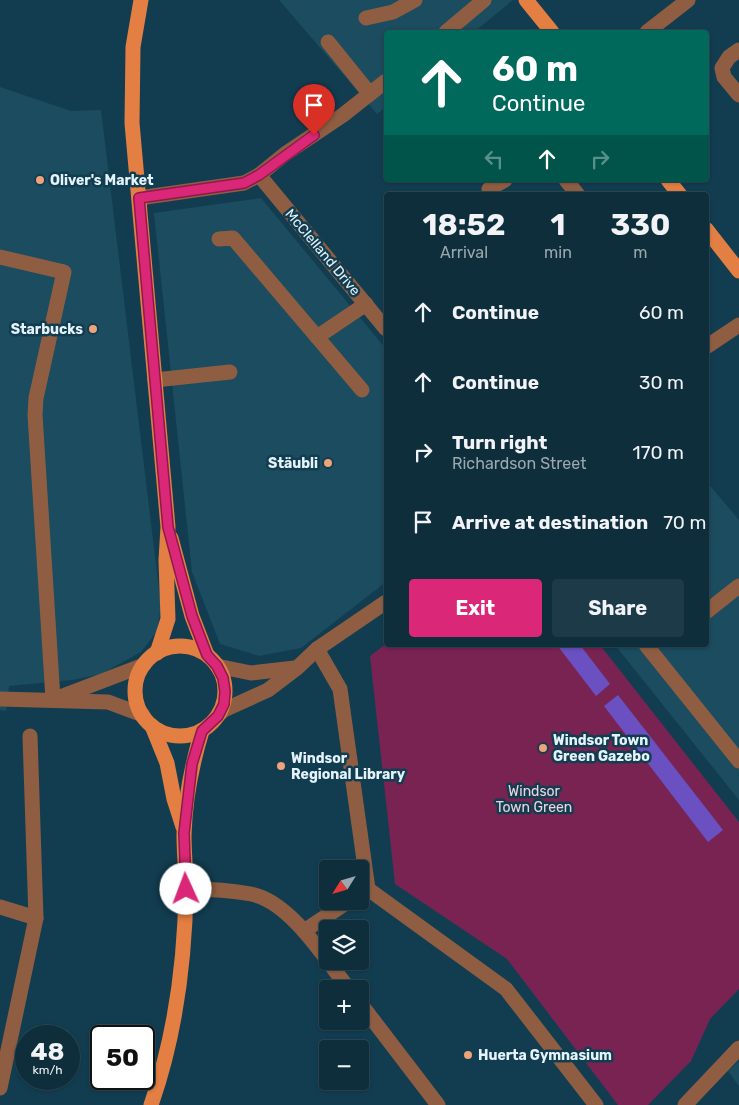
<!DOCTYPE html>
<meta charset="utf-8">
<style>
:root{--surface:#0e2e3c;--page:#1c3a47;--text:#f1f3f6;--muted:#9ba8af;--line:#2e4a56;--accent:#db2777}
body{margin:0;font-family:Rubik,sans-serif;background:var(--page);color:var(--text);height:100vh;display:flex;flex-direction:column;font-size:19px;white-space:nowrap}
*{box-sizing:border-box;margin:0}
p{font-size:16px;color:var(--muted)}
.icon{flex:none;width:28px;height:28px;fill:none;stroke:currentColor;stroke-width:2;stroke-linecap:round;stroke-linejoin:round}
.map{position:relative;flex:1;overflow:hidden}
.side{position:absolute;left:384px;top:192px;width:325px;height:455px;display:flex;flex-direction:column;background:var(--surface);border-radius:5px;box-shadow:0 1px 4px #0004,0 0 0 1px var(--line)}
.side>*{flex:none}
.top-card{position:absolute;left:384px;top:30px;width:325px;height:152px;border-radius:5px;box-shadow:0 1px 4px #0004,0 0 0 1px var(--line);background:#00695c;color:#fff;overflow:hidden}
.needle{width:32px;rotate:233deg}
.buttons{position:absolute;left:319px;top:860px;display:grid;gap:10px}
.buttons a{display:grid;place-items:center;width:50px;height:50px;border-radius:5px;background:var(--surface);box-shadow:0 1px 4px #0004,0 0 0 1px var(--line);font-size:25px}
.speed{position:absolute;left:15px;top:1025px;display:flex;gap:10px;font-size:25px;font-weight:700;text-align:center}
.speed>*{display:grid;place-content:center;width:65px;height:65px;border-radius:50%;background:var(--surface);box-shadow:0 1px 4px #0004,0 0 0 1px var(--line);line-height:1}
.speed small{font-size:12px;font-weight:400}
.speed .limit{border:2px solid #111;border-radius:8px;background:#fff;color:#111}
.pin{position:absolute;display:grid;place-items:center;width:42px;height:42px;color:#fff;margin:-51px -21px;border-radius:50% 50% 50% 0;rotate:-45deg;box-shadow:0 0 5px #0007}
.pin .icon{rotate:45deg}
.me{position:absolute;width:55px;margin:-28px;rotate:358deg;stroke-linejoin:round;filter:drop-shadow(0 0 4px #0008)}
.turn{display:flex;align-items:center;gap:18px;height:105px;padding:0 25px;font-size:22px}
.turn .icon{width:65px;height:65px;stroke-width:2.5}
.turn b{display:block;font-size:35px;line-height:42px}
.lanes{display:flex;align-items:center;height:48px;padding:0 25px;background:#0003;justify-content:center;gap:25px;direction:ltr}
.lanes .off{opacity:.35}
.eta{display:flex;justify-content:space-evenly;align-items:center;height:85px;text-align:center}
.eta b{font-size:30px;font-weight:700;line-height:35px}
.button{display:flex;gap:10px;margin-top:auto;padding:10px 25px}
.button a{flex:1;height:58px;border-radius:5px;background:var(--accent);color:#fff;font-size:20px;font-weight:700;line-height:58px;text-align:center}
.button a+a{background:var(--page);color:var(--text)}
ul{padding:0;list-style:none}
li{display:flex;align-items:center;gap:15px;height:70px;padding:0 25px}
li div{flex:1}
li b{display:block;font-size:19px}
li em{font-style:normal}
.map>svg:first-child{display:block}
.built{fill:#1b4c5f}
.green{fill:#792353}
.water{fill:#6a50c1}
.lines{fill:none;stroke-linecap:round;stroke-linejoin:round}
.minor{stroke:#8f5e42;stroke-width:15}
.major{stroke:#e37f42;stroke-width:15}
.route-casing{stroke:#8e194d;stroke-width:12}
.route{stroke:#db2777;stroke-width:9}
.poi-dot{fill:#efa378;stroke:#123d50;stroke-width:2}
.labels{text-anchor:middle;stroke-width:5;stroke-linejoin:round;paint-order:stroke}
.poi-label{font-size:14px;font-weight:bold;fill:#e4f3fa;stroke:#123d50;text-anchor:start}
.street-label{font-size:14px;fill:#e4f3fa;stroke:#123d50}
.park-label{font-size:14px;fill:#f1d2df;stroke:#123d50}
</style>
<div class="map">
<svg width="739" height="1105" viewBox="0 0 739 1105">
<rect width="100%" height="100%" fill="#123d50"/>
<g class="built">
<polygon points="279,0 513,0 474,32 386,32 386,107 377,114"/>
<polygon points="0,87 71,111 101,110 161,606 157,631 141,652 101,674 72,680 9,686 6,711 0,710"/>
<polygon points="261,198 386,349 386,582 301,648 259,656 220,644 192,572 154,213"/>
<polygon points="706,481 739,520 739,800 615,645 706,645"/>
<polygon points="739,1061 739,1086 728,1071"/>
</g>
<polygon class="green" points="386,644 600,645 739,822 739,989 710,1019 691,1061 648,1105 618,1105 507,959 395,884 370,656"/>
<g class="water">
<polygon points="557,645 580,645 610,684 596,696"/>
<polygon points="618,695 723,830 708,842 604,706"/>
</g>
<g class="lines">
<g class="minor">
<polyline points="366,18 393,12 415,0"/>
<polyline points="446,32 484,0"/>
<polyline points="647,32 688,0"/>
<polyline points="328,42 370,94"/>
<polyline points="739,50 729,57 722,68 724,77 739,95"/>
<polyline points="259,175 386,329"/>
<polyline points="566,180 578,195"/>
<polyline points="489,189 505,180"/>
<polyline points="139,198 244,183 259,175 285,154 343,115 386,81"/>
<polyline points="219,239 233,238 362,390"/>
<polyline points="0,257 64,272 36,398 35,415 53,699"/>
<polyline points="317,337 366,304"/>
<polyline points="706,347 739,325"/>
<polyline points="155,380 230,372"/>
<polyline points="706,612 739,586"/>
<polyline points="646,645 739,761"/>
<polyline points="317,649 340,689 368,889 360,894"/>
<polyline points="217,666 251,673 295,668"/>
<polyline points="0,699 108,702 143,715"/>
<polyline points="55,699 144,665"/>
<polyline points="218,715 224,710 268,690 297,668 317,649 386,602"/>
<path d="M 186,889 C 207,889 230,890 251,894 C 291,902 325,959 349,989"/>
<polyline points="368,889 506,989 596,1105"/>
<polyline points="0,907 36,918"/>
<polyline points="304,931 349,901"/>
<polyline points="360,1003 438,1105"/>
<polyline points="0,1088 36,918 30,736"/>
<polyline points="685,1105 739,1048"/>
</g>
<g class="major">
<polyline points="141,0 133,47 132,123 168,527 166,560 168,619 157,653"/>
<polyline points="526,0 552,32"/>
<polyline points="668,180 680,195"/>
<polyline points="706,229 739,271"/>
<polyline points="171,538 192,616 207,655"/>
<circle cx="180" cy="691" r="45"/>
<polyline points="152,726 167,763 174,799 183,827"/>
<path d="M 151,1105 C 175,1037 185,960 186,888 C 186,871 184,853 184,835 C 185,800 192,764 202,731"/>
</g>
</g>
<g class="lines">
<g class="route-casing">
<polyline id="route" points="186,889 184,833 192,764 202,731 218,716 224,704 225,691 223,678 217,666 207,655 192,616 168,527 139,198 244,183 259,175 314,135"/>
</g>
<use href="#route" class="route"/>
</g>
<g class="poi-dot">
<circle cx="40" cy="180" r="5"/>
<circle cx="93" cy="329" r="5"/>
<circle cx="328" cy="463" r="5"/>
<circle cx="543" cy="748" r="5"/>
<circle cx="281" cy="766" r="5"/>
<circle cx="468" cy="1055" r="5"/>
</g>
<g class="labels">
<g class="poi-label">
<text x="50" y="185">Oliver's Market</text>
<text x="83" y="334" text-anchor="end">Starbucks</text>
<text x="318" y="468" text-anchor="end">Stäubli</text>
<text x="553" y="745">Windsor Town<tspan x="553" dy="16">Green Gazebo</tspan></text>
<text x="291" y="763">Windsor<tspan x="291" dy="16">Regional Library</tspan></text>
<text x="478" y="1060">Huerta Gymnasium</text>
</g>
<g class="street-label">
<text transform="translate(323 252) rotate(50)" y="5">McClelland Drive</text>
</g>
<g class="park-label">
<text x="534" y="796">Windsor<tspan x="534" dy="16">Town Green</tspan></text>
</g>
</g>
</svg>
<div class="buttons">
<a><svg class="needle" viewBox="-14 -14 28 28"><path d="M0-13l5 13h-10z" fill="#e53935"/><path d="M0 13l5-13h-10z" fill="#9ba8af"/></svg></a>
<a><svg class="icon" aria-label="layers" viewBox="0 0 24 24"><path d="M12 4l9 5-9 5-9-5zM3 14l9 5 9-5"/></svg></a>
<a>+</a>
<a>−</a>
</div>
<div class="speed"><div>48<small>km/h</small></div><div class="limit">50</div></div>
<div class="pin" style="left:314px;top:135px;background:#d93025"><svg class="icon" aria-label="arrive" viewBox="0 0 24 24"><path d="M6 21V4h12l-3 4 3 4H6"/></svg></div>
<svg class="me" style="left:186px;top:889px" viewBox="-20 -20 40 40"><circle r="19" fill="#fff"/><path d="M0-13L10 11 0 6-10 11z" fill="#db2777"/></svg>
<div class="top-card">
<div class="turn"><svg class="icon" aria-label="ahead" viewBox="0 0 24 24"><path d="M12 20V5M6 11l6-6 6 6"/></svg><div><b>60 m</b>Continue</div></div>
<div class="lanes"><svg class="icon off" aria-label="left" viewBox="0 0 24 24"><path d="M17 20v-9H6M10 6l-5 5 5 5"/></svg><svg class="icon" aria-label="ahead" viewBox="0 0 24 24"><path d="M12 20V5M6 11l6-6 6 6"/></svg><svg class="icon off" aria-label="right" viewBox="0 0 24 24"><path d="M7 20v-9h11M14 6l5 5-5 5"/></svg></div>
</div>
<section class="side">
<div class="eta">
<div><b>18:52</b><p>Arrival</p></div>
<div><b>1</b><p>min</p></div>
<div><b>330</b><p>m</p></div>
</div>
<ul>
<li><svg class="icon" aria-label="ahead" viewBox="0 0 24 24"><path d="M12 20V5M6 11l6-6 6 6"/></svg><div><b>Continue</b></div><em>60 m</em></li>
<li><svg class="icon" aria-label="ahead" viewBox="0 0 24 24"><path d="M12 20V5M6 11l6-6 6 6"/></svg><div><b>Continue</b></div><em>30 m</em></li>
<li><svg class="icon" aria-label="right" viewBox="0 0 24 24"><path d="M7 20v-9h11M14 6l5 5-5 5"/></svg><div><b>Turn right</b><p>Richardson Street</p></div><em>170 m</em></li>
<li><svg class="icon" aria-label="arrive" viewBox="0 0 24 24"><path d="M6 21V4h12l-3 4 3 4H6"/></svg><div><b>Arrive at destination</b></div><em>70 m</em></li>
</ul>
<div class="button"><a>Exit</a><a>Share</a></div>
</section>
</div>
